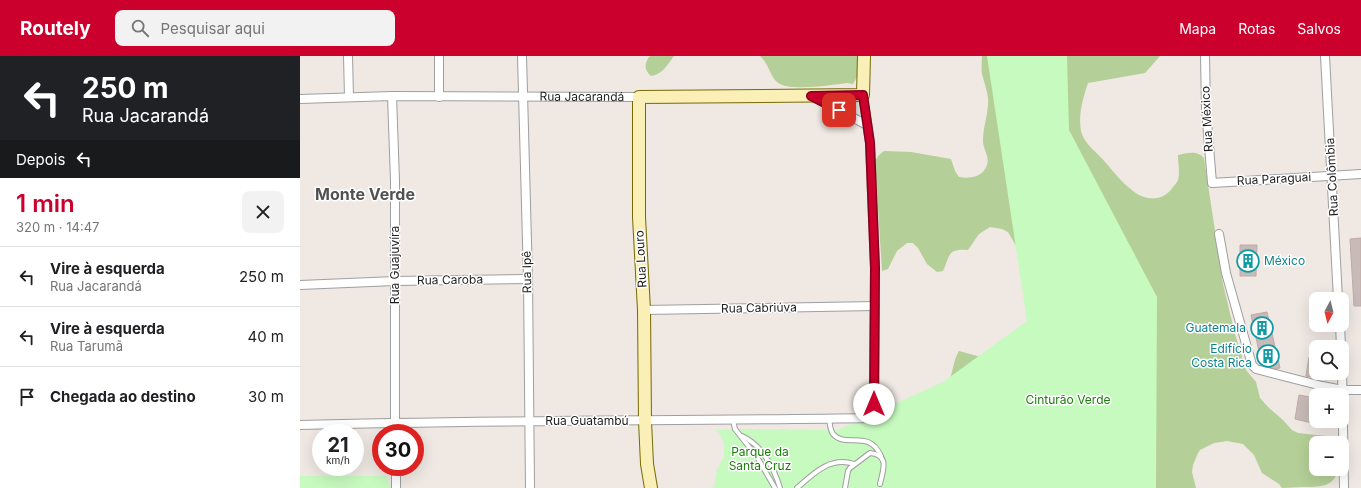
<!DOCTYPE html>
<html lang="pt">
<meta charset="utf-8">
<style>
:root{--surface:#fff;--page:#f2f2f2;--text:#202124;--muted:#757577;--line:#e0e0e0;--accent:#cb002c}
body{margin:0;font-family:Inter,sans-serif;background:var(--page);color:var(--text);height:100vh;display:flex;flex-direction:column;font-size:15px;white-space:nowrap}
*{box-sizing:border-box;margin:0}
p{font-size:13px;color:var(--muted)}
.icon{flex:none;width:22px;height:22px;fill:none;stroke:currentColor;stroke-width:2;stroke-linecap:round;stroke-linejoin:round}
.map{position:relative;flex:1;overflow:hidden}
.details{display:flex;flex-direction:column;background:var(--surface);width:300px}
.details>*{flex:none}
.guide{background:#202124;color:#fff;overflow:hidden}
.needle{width:26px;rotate:187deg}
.controls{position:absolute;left:1009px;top:236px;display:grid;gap:8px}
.controls a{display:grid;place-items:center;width:40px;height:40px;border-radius:8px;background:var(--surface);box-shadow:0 4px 16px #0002;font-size:20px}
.speed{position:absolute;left:12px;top:368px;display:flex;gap:8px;font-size:20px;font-weight:700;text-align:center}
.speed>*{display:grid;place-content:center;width:52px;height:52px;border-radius:50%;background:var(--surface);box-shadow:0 4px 16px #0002;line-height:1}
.speed small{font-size:10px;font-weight:400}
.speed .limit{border:6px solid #d22;background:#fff;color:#111}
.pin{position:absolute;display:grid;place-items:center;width:34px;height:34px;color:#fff;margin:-17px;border-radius:8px;box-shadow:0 2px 6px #0006}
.me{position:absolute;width:44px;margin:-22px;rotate:0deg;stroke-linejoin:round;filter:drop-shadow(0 0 3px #0008)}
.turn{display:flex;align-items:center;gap:14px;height:84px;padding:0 16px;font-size:18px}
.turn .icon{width:52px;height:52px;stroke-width:2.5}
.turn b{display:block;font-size:28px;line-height:34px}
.then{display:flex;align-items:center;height:38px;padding:0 16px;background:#0003;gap:8px;font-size:15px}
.round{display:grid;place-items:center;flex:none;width:42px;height:42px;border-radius:8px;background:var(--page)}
.headline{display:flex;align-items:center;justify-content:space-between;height:68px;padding:0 16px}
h1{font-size:24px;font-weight:600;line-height:30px;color:var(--accent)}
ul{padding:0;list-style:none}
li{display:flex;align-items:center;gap:12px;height:60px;padding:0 16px;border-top:1px solid var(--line)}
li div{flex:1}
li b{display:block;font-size:15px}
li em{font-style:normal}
header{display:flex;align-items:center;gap:24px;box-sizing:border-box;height:56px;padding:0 20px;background:var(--accent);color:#fff}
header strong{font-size:19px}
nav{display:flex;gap:22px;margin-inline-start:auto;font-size:14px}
.search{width:280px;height:36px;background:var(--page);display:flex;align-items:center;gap:10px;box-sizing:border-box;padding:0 14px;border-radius:8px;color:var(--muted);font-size:15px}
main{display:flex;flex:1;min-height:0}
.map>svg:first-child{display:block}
.forest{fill:#b4cf97}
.park{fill:#c7fabf}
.building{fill:#c7bab7;stroke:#c1aba5}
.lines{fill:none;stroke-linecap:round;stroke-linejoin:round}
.lane-casing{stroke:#9f9f9f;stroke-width:6}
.street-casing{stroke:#9f9f9f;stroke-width:10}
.secondary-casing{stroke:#766a03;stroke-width:14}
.lane{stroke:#fff;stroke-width:4}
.street{stroke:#fff;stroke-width:8}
.secondary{stroke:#faefb6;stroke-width:12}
.route-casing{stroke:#84001d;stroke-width:10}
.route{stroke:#cb002c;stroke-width:7}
.labels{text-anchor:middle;stroke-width:3;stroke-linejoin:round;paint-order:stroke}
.street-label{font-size:12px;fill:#1e1e1e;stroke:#fff}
.culture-label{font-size:12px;fill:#0d838f;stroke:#fff;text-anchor:end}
.park-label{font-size:12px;fill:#197e09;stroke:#fff}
.district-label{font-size:16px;font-weight:bold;fill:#515151;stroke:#fff}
</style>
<header>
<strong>Routely</strong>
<div class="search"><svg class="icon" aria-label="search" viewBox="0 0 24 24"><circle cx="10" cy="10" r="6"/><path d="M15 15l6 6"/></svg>Pesquisar aqui</div>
<nav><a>Mapa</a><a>Rotas</a><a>Salvos</a></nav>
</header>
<main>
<section class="details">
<div class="guide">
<div class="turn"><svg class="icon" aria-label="left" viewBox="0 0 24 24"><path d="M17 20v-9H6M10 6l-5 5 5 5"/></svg><div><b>250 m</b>Rua Jacarandá</div></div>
<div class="then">Depois<svg class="icon" aria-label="left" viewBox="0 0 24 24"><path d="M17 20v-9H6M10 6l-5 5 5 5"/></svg></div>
</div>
<div class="headline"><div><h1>1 min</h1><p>320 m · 14:47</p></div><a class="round"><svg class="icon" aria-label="close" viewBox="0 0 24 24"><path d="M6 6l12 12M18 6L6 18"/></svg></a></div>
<ul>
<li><svg class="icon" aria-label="left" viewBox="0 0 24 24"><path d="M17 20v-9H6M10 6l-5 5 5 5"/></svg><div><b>Vire à esquerda</b><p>Rua Jacarandá</p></div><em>250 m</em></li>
<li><svg class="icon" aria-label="left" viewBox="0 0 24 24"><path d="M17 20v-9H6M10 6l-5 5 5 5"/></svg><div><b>Vire à esquerda</b><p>Rua Tarumã</p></div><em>40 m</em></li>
<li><svg class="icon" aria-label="arrive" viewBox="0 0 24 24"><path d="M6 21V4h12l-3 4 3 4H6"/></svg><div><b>Chegada ao destino</b></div><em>30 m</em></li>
</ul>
</section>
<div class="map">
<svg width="1061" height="432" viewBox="0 0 1061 432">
<rect width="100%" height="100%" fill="#efe8e3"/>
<g class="forest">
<path d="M 350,0 L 374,0 C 367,9 363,18 351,20 C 344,14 344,7 350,0 Z"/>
<path d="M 460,0 L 557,0 L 557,21 L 553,28 L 547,27 C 533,29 487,36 477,26 C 470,20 469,8 460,0 Z"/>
<path d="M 682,0 L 860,0 L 845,17 L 788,27 C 783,42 778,59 781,75 C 784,88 797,96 805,106 C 814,116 822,127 833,135 C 846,145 863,146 873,131 C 875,129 877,126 878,124 C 880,117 878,107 878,99 C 887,97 897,94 904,102 L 923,228 L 935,278 L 946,314 L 956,326 L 960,342 L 969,352 L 983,364 L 992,374 L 998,377 L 1026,380 L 1034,387 L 1016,387 L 1016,413 L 1038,413 C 1035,432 1018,431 1001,431 C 995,431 988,432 982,432 L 979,428 L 962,417 L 954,399 L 943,388 L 927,385 L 914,387 L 900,394 L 898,397 L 893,409 L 892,416 L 896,432 L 589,432 L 650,323 C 653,314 654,303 659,295 L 681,301 L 733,280 L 719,195 L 708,176 L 702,173 L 690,171 L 679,178 L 668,194 C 647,192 650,200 643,215 L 637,216 L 627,208 L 618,192 L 613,187 L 607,187 L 597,195 L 588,213 L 582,215 L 575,105 L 579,99 L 584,95 L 611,96 L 651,103 L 655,115 L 659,121 C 670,123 683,121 687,109 C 690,101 683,93 683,85 C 683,71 689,56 688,42 C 687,34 684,26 682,18 C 681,13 682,6 682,0 Z"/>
</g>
<g class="park">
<polygon points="687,0 767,0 769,74 857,241 856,432 411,432 414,431 417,414 424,400 424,387 419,377 415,374 435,373 538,374 643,326 727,265"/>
<polygon points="0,420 86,420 91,432 0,432"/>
</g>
<g class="building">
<polygon points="1061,182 1061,250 1054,250 1050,183"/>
<polygon points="940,189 957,189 956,220 940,220"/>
<polygon points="967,256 980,312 976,313 962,309 951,259"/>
<polygon points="1009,301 1016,302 1016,317 1029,317 1027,324 1006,320"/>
<polygon points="999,339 1016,342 1016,368 995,363"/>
</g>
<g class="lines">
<g class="lane-casing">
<g id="lane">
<path d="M 529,363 C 530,368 530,374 533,378 C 546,393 568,372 581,400"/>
<polyline points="433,364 435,373 457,401 475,432"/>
<path d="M 442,380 C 462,389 474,412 480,432"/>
<path d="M 497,432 C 513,418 530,400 554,408"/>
<path d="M 545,432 L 548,415 L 550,412 L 570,397 C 590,399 583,414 580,428"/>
</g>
</g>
<g class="street-casing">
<g id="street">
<polyline points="48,0 49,41"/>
<polyline points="139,0 139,41"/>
<polyline points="222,0 228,223 230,432"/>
<polyline points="905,0 906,53 912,127 1061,118"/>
<polyline points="1025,0 1038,243"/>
<polyline points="92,40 95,125 95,377"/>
<polyline points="514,41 567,69"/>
<path id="s1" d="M 0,43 L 92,40 L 339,41"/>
<polyline points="919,178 926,217 952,309 956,313 1022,330 1043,334 1061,334"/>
<polyline points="0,229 95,225 228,223"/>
<polyline points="344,254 575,250"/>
<polyline points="1040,269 1041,291"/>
<polyline points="1042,311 1044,432"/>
<path d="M 0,369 C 191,364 383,365 574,362 L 575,212 L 570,87 L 563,39"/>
<polyline points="96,411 96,432"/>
</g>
</g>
<g class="secondary-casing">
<polyline id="secondary" points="351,432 347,408 345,365 344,254 339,161 339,41 563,39 564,0"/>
</g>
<use href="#lane" class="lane"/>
<use href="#street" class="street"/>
<use href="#secondary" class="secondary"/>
</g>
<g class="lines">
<g class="route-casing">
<polyline id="route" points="539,54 511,40 563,39 570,87 575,212 574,348"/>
</g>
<use href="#route" class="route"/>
</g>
<defs>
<g id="building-ring" transform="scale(1.15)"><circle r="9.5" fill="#fff" stroke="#0f9aa8" stroke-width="1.5"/><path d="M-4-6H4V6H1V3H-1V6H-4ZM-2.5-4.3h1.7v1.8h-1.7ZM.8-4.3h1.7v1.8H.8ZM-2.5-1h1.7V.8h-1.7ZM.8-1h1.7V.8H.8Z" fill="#0f9aa8"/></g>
</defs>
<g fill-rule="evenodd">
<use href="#building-ring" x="948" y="205"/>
<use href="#building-ring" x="962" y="272"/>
<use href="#building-ring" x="968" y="300"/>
</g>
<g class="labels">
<g class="street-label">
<text dy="4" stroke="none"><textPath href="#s1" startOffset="282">Rua Jacarandá</textPath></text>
<text transform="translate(907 63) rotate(-93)" y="4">Rua México</text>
<text transform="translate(1032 121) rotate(-93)" y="4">Rua Colômbia</text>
<text transform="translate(974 123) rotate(-3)" y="4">Rua Paraguai</text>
<text transform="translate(341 203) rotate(-93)" y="4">Rua Louro</text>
<text transform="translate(95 209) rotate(-90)" y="4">Rua Guajuvíra</text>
<text transform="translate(227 216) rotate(-91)" y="4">Rua Ipê</text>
<text transform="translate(150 224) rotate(-1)" y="4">Rua Caroba</text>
<text transform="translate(459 252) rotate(-1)" y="4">Rua Cabriúva</text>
<text x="287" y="369">Rua Guatambú</text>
</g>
<g class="culture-label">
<text x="964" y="209" text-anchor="start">México</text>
<text x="946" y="276">Guatemala</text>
<text x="952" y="297">Edifício<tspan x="952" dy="14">Costa Rica</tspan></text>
</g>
<g class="park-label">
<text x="768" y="348">Cinturão Verde</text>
<text x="460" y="400">Parque da<tspan x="460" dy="14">Santa Cruz</tspan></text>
</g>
<g class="district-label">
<text x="65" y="144">Monte Verde</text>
</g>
</g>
</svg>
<div class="controls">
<a><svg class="needle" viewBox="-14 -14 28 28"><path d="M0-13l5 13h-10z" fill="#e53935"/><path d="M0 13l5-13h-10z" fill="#757577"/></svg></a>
<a><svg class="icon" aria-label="search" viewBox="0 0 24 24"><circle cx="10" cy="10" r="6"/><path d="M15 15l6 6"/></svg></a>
<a>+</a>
<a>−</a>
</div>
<div class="speed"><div>21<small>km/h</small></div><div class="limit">30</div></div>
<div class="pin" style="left:539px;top:54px;background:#d93025"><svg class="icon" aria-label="arrive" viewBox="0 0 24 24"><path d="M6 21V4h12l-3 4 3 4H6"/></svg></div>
<svg class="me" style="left:574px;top:348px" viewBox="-20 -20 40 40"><circle r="19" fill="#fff"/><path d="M0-13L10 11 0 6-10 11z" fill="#cb002c"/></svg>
</div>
</main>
